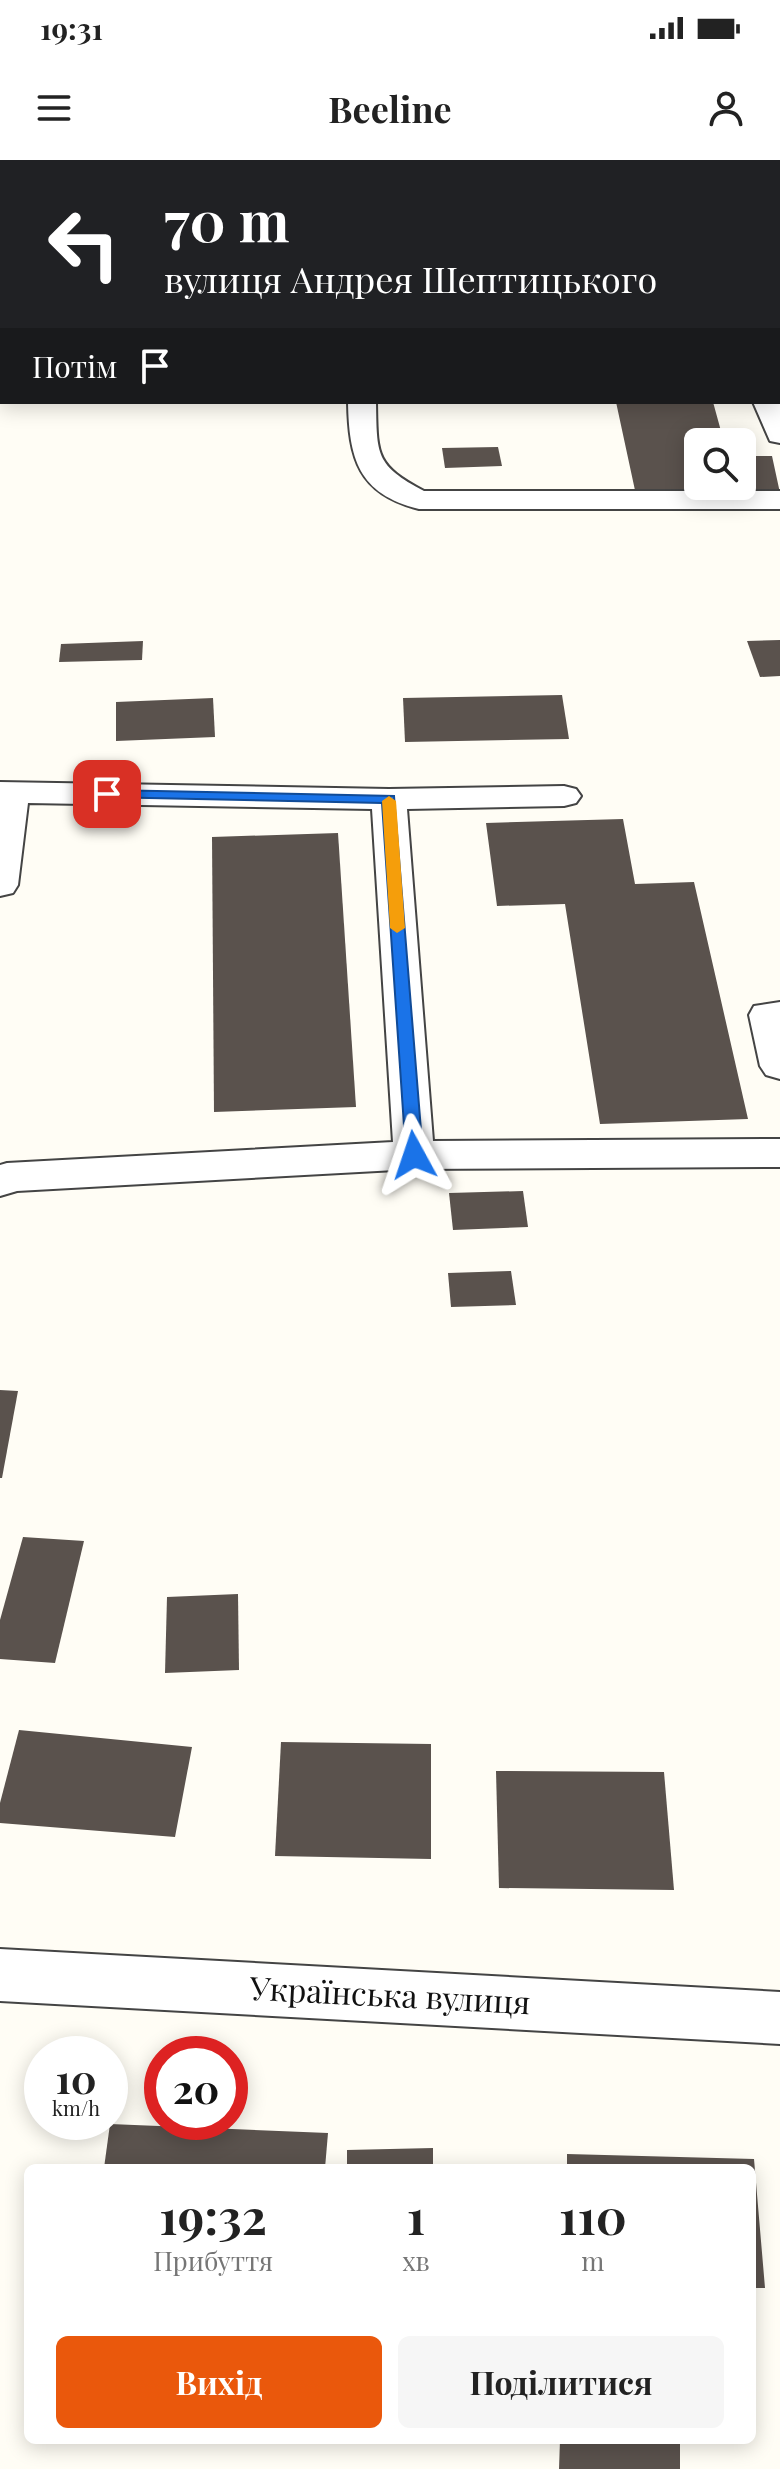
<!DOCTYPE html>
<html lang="uk">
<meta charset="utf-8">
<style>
:root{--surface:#fff;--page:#f6f6f6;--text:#222;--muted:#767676;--accent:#ea580c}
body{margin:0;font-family:"Playfair Display",serif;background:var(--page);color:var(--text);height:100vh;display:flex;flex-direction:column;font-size:30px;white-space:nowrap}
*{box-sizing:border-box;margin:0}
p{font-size:26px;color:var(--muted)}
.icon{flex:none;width:44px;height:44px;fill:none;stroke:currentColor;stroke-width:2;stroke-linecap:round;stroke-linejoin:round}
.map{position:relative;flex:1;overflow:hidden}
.side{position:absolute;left:24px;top:2004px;width:732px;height:280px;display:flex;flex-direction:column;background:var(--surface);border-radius:12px;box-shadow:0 4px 20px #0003}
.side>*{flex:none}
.guide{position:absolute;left:0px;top:0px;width:780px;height:244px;box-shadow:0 4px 20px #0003;background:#202124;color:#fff;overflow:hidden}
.fabs{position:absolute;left:684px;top:268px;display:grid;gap:16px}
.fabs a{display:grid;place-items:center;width:72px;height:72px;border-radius:12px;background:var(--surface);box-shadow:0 4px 20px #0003;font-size:40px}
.speed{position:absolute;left:24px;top:1876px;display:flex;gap:16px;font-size:40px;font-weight:700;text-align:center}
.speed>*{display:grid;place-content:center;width:104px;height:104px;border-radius:50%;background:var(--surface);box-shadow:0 4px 20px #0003;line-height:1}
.speed small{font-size:20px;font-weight:400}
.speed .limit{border:12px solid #d22;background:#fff;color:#111}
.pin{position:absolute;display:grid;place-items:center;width:68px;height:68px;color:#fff;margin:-34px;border-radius:16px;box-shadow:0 4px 12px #0006}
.me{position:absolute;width:88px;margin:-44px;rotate:355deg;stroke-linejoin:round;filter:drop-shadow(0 0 6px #0008)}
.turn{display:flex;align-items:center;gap:28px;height:168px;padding:0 32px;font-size:36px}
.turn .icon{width:104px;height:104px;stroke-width:2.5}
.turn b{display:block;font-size:56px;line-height:68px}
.then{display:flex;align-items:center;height:76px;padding:0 32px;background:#0003;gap:16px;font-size:30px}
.eta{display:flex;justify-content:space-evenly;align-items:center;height:136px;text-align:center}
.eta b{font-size:48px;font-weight:700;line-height:56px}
.cta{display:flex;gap:16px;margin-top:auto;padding:16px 32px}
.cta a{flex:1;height:92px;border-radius:12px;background:var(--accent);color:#fff;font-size:32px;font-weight:700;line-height:92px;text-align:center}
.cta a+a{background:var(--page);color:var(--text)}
.status{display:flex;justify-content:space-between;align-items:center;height:56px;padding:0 40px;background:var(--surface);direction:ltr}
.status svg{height:22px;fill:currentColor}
header{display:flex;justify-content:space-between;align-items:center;height:104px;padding:0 32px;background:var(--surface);font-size:36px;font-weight:700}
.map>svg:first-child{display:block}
.building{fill:#5a524d}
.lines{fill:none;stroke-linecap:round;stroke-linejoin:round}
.minor-casing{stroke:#444;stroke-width:4}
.minor{fill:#fff;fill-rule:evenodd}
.route{fill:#1a73e8;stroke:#114b97;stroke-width:2}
.slow{fill:#f59e0b}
.labels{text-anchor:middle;stroke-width:8;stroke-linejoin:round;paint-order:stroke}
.near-street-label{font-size:32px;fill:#111;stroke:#fff}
</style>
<div class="status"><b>19:31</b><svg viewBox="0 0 49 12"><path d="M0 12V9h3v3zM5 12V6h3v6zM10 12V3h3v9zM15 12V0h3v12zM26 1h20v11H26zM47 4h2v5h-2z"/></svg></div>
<header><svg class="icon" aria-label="menu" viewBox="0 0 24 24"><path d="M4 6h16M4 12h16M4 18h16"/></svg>Beeline<svg class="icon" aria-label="person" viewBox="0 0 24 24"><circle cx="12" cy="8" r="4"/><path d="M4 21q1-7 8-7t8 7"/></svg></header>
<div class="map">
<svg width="780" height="2309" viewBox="0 0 780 2309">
<rect width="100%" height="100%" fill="#fffdf5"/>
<g class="building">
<polygon points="616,242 713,242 724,282 698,282 698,326 742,326 742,296 772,296 780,333 636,335"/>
<polygon points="498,287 502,306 445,308 442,288"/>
<polygon points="780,480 780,516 760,517 747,481"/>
<polygon points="143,481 142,500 59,502 61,484"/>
<polygon points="562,535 569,579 405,582 403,538"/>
<polygon points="213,538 215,577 116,581 116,542"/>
<polygon points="623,659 635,724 694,722 748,959 600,964 565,744 497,746 486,663"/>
<polygon points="338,673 356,947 214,952 212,677"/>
<polygon points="523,1031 528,1067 453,1070 449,1033"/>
<polygon points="511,1111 516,1145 451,1147 448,1113"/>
<polygon points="0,1230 18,1231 2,1318 0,1318"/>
<polygon points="23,1377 84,1381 55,1503 0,1499 0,1460"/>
<polygon points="238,1434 239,1510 165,1513 167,1437"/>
<polygon points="19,1570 192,1587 175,1677 0,1663 0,1643"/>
<polygon points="281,1582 431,1584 431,1699 275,1696"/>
<polygon points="496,1611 664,1612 674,1730 499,1728"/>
<polygon points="110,1964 328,1973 325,2008 104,2008"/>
<polygon points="433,1988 433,2008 347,2008 347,1990"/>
<polygon points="567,1994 754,1999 765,2128 752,2128 752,2008 567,2008"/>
<polygon points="560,2280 680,2280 680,2309 559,2309"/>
</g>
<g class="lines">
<g class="minor-casing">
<g id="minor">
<rect x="778" y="51" width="2" height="14"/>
<polygon points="778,238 780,241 780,283 770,281 753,242 778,242"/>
<path d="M 348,242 L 376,242 C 377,295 375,305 424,331 L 780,331 L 780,349 L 419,349 C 358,334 349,298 348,242 Z"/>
<polygon points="0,622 389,629 564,626 576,629 581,636 576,643 564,646 407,649 433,981 780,979 780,1007 414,1009 17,1031 0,1036 0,1005 7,1003 393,982 372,649 28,643 18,725 13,733 0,736"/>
<polygon points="780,842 780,919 766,915 760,906 749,855 754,846"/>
<polygon points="0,1789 780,1832 780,1884 0,1841"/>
</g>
</g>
<use href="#minor" class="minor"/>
</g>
<polygon class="route" points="107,630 394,636 423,995 420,999 414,1001 406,995 382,643 102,637 102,631"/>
<polygon class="slow" points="389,636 396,641 405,768 397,773 390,768 382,641"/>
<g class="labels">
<g class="near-street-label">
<text transform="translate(390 1836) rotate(3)" y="11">Українська вулиця</text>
</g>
</g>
</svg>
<div class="fabs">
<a><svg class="icon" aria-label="search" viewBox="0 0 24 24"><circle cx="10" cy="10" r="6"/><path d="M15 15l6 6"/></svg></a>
</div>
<div class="speed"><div>10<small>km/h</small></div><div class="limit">20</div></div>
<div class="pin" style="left:107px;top:634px;background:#d93025"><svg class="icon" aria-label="arrive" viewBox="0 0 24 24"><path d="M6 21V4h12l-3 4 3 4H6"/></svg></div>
<svg class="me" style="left:414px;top:995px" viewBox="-20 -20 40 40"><path d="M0-17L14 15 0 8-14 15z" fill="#1a73e8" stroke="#fff" stroke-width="4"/></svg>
<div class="guide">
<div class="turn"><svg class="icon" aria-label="left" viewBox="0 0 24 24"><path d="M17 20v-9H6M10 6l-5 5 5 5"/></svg><div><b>70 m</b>вулиця Андрея Шептицького</div></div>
<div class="then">Потім<svg class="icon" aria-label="arrive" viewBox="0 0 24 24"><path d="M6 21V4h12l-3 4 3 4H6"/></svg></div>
</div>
<section class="side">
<div class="eta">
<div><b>19:32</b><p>Прибуття</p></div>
<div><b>1</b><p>хв</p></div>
<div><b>110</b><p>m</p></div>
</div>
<div class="cta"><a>Вихід</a><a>Поділитися</a></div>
</section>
</div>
